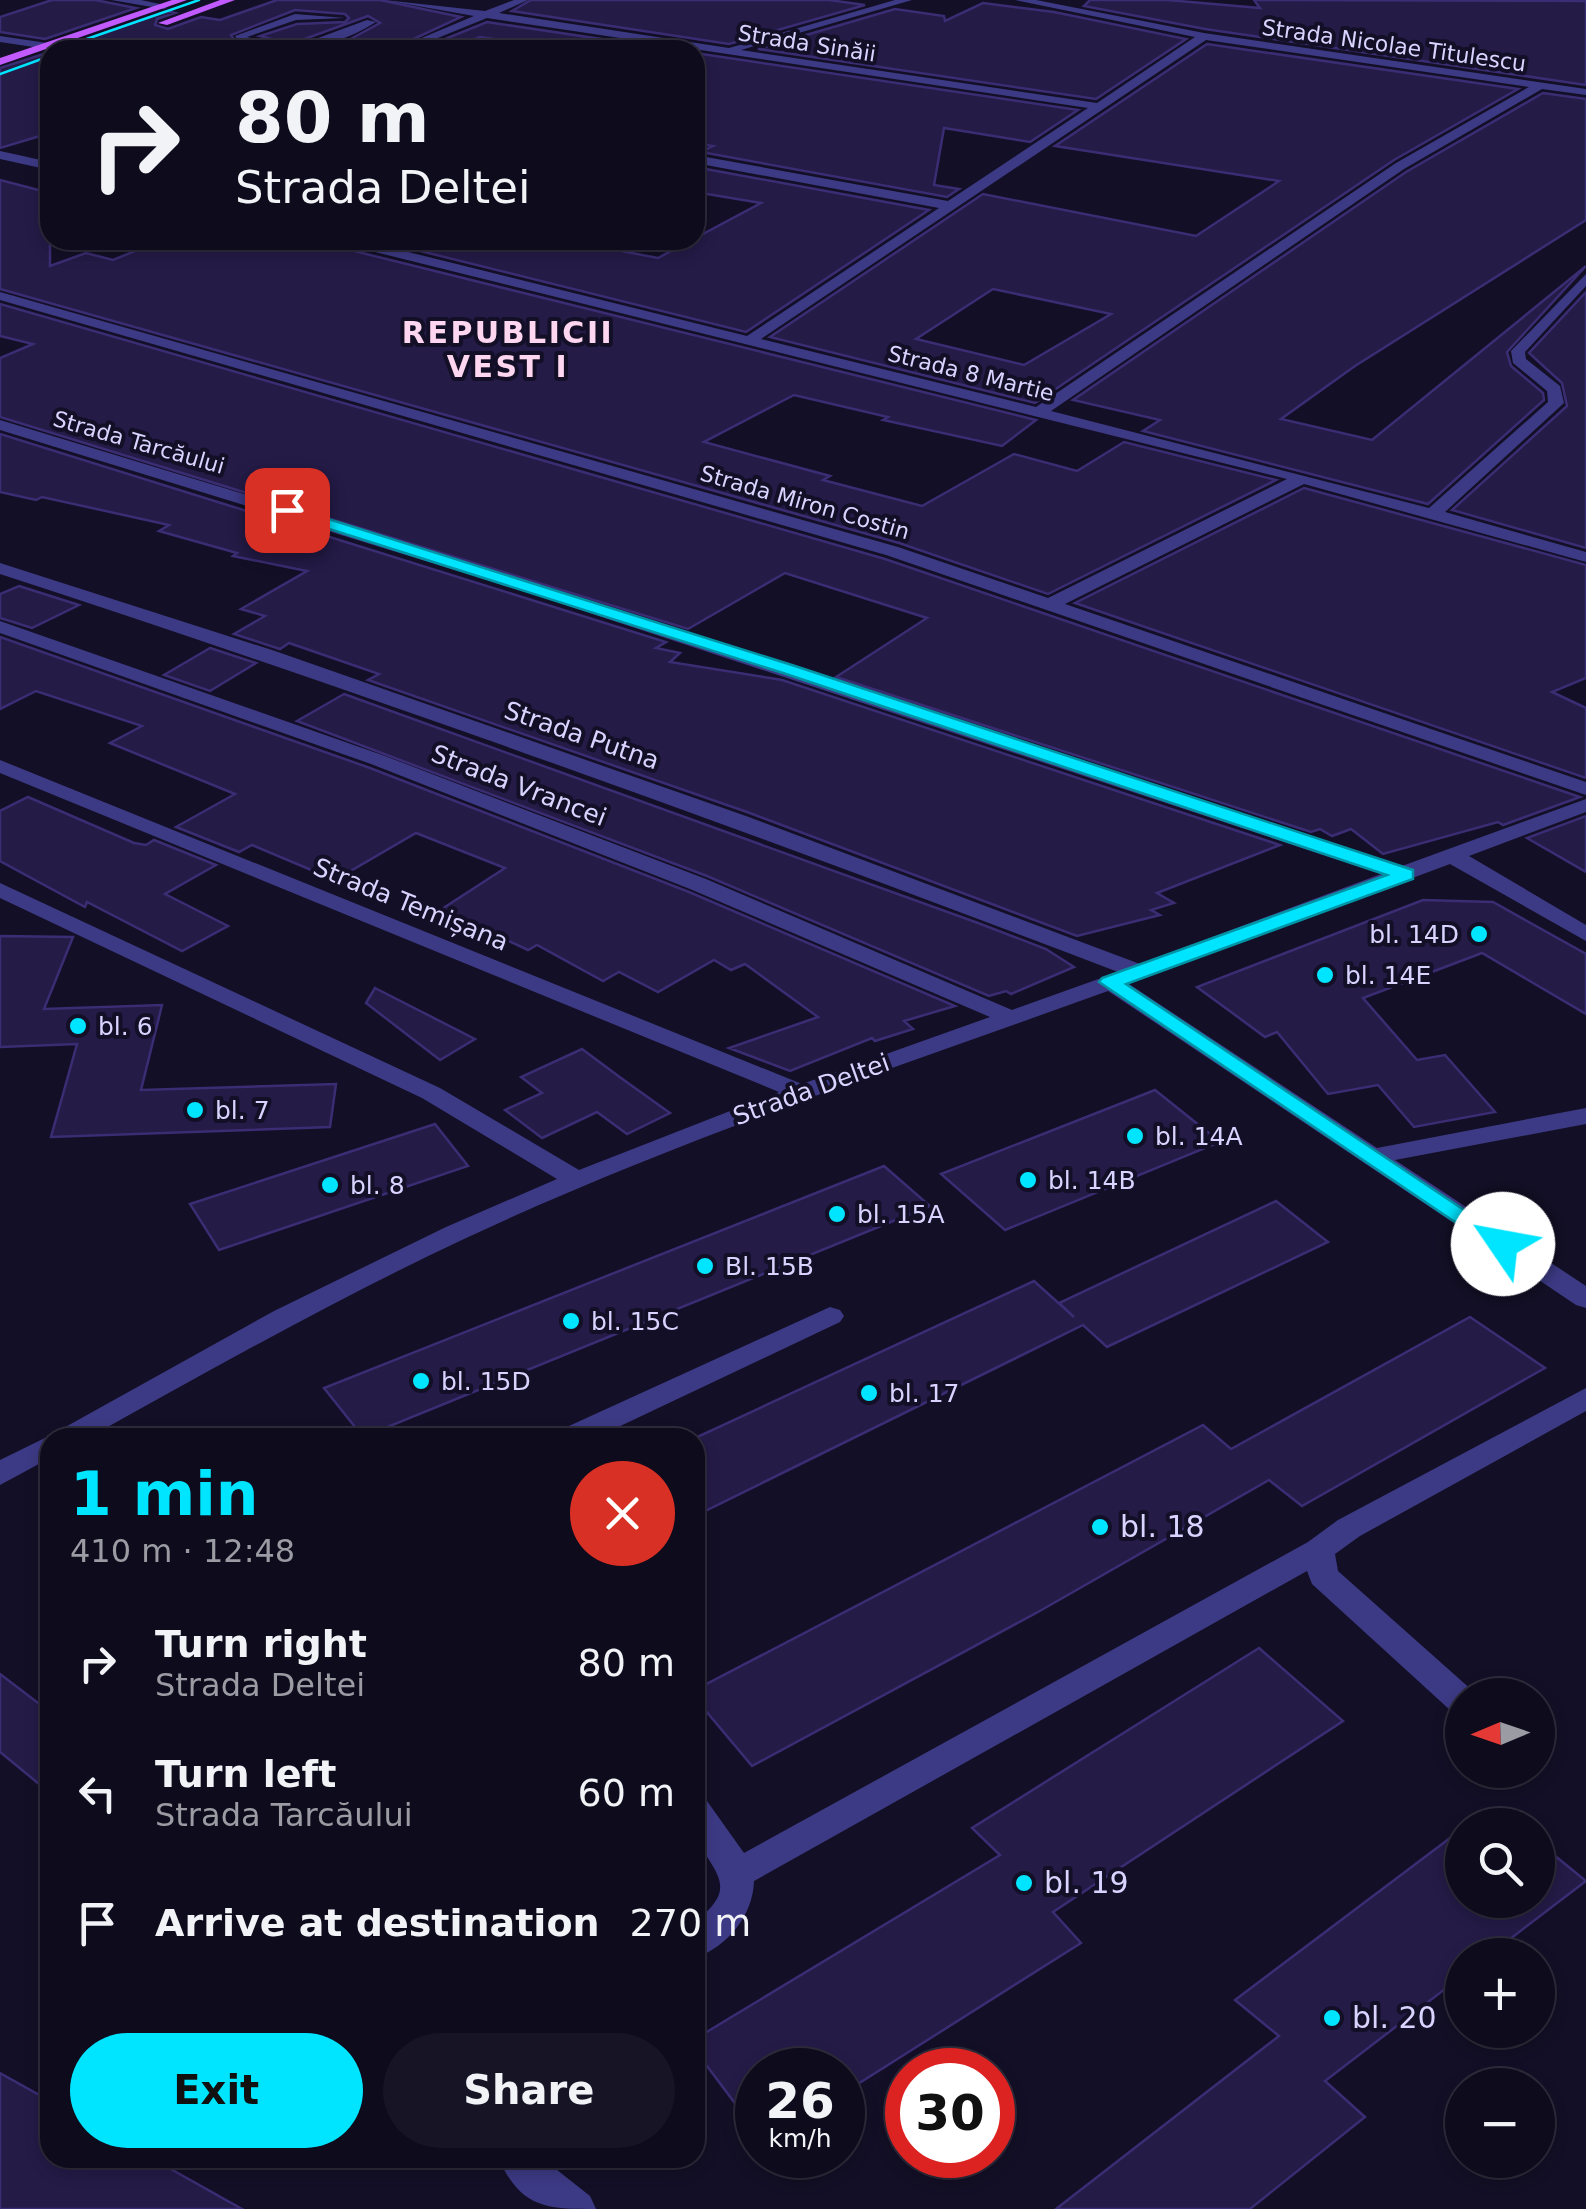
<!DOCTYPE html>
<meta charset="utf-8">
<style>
:root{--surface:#0e0b1c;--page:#171425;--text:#f1f3f6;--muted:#9b9ba3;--line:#2e2b3b;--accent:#00e5ff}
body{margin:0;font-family:"DejaVu Sans",sans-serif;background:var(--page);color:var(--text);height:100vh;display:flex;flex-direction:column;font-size:38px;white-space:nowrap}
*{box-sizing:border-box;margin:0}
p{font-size:32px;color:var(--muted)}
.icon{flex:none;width:55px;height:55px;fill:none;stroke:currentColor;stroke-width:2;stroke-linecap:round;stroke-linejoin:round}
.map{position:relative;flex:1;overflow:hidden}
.panel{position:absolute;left:40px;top:1428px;width:665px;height:740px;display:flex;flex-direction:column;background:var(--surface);border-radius:30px;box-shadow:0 5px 15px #0003,0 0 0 2px var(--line)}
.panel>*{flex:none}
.top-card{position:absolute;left:40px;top:40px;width:665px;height:210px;border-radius:30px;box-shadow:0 5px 15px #0003,0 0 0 2px var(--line);background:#0e0b1c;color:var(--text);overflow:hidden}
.needle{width:65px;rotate:268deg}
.tools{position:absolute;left:1445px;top:1678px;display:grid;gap:20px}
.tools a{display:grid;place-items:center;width:110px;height:110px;border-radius:50%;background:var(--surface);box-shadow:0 5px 15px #0003,0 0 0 2px var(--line);font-size:50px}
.speed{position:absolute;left:735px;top:2048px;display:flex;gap:20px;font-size:50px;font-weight:700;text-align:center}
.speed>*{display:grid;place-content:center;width:130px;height:130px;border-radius:50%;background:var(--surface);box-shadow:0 5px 15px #0003,0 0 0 2px var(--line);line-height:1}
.speed small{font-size:25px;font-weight:400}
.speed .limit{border:15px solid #d22;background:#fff;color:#111}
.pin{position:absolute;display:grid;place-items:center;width:85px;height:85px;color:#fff;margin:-42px;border-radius:20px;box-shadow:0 5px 15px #0006}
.me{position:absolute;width:110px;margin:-55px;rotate:303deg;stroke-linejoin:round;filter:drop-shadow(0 0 8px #0008)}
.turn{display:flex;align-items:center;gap:35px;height:210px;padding:0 30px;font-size:45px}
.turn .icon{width:130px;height:130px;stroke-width:2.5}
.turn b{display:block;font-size:70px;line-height:85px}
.round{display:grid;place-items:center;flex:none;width:105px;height:105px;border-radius:52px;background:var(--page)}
.summary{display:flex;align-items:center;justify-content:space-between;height:170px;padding:0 30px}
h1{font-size:60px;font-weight:700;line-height:75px;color:var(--accent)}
.cta{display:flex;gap:20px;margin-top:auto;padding:20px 30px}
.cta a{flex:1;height:115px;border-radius:60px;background:var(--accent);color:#111;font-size:40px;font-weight:700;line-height:115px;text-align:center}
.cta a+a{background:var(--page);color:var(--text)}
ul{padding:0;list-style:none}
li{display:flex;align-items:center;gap:30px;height:130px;padding:0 30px}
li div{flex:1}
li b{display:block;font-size:38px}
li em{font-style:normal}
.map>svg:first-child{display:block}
.building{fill:#241b47;stroke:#3b2d73;stroke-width:2.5;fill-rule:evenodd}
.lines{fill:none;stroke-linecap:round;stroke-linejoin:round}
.minor{fill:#3d3a85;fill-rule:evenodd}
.major{fill:#c25bff;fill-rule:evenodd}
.tram{stroke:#00e5ff;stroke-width:2.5}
.route{fill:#00e5ff;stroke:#0095a6;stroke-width:2.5}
.poi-dot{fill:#00e5ff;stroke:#130f26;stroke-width:4}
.labels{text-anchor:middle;stroke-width:8;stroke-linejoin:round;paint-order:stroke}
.far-street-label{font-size:22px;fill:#d9d4ff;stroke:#130f26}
.street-label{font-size:25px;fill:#d9d4ff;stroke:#130f26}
.poi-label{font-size:25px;fill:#d9d4ff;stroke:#130f26;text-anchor:start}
.far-district-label{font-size:30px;font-weight:bold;letter-spacing:2.5px;fill:#ffd6f0;stroke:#130f26}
.near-poi-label{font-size:30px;fill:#d9d4ff;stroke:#130f26;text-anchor:start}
</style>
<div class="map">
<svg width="1586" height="2209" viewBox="0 0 1586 2209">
<rect width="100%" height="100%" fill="#130f26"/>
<g class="building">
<polygon points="52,0 95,0 136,8 45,39 0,32 0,17"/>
<polygon points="277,0 380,0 461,17 390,50 312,50 345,42 380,23 368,16 291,44 260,36 297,24 345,22 349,18 345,14 295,10 231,35 238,46 262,50 55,50 167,11 175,13 157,19 155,25 168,29 201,17 220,20"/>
<polygon points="531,0 829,0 865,5 729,44 512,11"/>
<polygon points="1090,0 1167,0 1260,8 1254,0 1586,1 1586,85 1205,29 1084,6"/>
<polygon points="983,3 1054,12 1186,39 1096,99 758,49 895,9 944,16 945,21"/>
<polygon points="487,22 675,50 574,50 480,37 447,50 418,50"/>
<path d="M 1207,44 L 1518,89 L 1394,160 L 1035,403 L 770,337 L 983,194 L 1196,236 L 1279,181 L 1055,146 ZM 993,289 L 1111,314 L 1024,365 L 916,339 Z"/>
<polygon points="50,52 50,133 0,148 0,68"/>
<polygon points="695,53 1078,110 1030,142 944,128 934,185 959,189 947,197 701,152 713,146 695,143"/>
<polygon points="1543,93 1586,99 1586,220 1355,366 1281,419 1372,440 1586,266 1507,352 1511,366 1543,393 1544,400 1428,504 1143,431 1160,420 1073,400 1406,172"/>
<polygon points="695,167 929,210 746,332 376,240 564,240 658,258 761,203 695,192"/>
<polygon points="0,180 50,193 50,266 86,253 113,260 162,240 333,240 338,247 1036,420 1002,446 883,420 888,417 794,395 704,442 830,476 823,480 922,506 1014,454 1077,471 1124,442 1276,480 1048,594 899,543 0,289"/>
<polygon points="1586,292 1586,548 1452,510 1567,406 1562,383 1529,353"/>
<polygon points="0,304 885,559 1580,797 1503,825 1498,822 1383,854 1351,829 1332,836 1320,829 1311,832 836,677 927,618 785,573 688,629 0,417 0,358 33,344 0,336"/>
<polygon points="0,434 666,642 656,648 680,653 670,662 782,680 1280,845 1157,893 1174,903 1151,910 1160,915 1077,936 747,812 368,680 379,674 289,643 280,649 234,634 265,616 241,609 307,571 233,556 237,553 159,531 169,525 42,497 36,500 0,492"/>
<polygon points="1304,488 1586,565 1586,678 1552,692 1586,708 1586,778 1075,603"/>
<polygon points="19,586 79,605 32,628 0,618 0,594"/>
<polygon points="0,637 370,768 689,892 955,1006 904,1021 913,1029 875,1041 872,1038 790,1071 729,1048 818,1017 745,964 731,970 714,960 658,992 619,972 603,981 537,945 528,950 487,931 477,938 428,918 505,868 416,833 335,880 252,845 239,852 176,827 235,794 110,743 142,726 36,691 0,709"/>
<polygon points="210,648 256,663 210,691 164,675"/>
<polygon points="344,694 978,923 1046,949 1074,967 1011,994 1006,991 989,996 707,876 297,721"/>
<polygon points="28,797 134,843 146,845 154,840 216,865 165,894 228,926 182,951 87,902 85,907 0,861 0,811"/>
<polygon points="1586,816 1586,872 1527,838"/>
<polygon points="1423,900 1493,902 1586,954 1586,1014 1482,953 1363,998 1417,1060 1445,1055 1495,1112 1414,1127 1378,1085 1328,1094 1277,1032 1265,1037 1197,987"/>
<polygon points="0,936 73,937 44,1009 162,1005 141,1090 336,1084 330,1127 51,1137 77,1044 0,1047"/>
<polygon points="375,988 475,1039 440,1060 366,1003"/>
<polygon points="582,1049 621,1078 670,1113 627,1134 597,1112 542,1138 505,1110 542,1093 521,1077"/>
<polygon points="1155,1090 1220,1142 1005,1230 941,1174"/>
<polygon points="435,1124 468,1166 219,1250 190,1204"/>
<polygon points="884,1166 930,1206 363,1437 324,1388"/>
<polygon points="1276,1201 1328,1242 1107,1347 1083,1325 695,1516 695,1438 1034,1281 1074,1317 1059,1303"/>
<polygon points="1470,1317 1545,1368 1302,1506 1269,1480 1038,1612 752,1766 695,1698 695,1690 1203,1425 1231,1449"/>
<polygon points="1259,1648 1343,1721 1053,1912 1081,1943 842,2094 842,2070 758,2070 758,2134 695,2050 695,2039 1000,1855 972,1828"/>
<polygon points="0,1674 50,1712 50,1793 0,1752"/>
<polygon points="1462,1829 1462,1900 1538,1900 1538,1842 1586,1881 1489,1955 1462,1955 1462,1976 1325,2081 1365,2117 1250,2209 1056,2209 1279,2036 1235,2000"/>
<polygon points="0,2073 50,2101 50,2158 151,2158 242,2209 0,2209"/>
</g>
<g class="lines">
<g class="minor">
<polygon points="111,0 141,0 169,6 164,9"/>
<path d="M 384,0 L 485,11 L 514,0 L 528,0 L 499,13 L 729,48 L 895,0 L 912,0 L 741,50 L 1097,103 L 1195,37 L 1015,0 L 1036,0 L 1204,33 L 1586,89 L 1586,95 L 1542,89 L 1404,169 L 1051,411 L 1429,508 L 1548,402 L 1547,391 L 1513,363 L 1511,351 L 1586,274 L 1586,286 L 1525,352 L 1526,359 L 1560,386 L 1564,403 L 1445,512 L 1586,552 L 1586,562 L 1304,484 L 1065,604 L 1586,782 L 1586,795 L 886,555 L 0,300 L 0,292 L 898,547 L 1048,598 L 1287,479 L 339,243 L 337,240 L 360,240 L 747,336 L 939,208 L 695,163 L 695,155 L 948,201 L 1088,108 L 487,18 L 408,50 L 393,50 L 474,16 ZM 1206,40 L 1529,87 L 1396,163 L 1036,407 L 761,339 Z"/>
<path d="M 295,14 L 345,18 L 296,20 L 247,37 L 291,48 L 367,20 L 376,22 C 334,49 287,54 239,42 L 235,36 Z"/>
<polygon points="0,36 47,43 52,46 47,49 0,42"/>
<polygon points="0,151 50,162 50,170 0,159"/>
<path d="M 0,420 L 536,583 L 1402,866 L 1586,799 L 1586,812 L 1469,856 L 1586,925 L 1586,941 L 1450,864 L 1129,984 L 1377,1148 L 1586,1108 L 1586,1124 L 1395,1160 L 1586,1286 L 1586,1308 L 1576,1305 L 1108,991 C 892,1069 673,1141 464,1239 C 336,1299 212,1369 88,1438 L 50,1438 L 50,1458 L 0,1485 L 0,1460 L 51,1435 L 274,1311 L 446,1227 L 557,1179 L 422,1098 L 0,898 L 0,883 L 440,1088 L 579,1170 L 779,1092 L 0,773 L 0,760 L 802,1084 L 990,1017 L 690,889 L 371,764 L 0,633 L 0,621 L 385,756 L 706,879 L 1012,1010 L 1118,972 C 748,831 377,697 0,574 L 0,563 L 275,651 L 746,816 L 1140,964 L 1381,874 L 523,591 L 0,430 Z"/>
<polygon points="830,1307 840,1310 844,1316 840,1322 595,1438 554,1438 558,1431"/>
<path d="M 1586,1388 L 1586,1411 L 1360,1536 L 1335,1554 L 1338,1571 L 1474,1692 L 1475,1695 L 1462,1695 L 1462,1714 L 1450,1710 L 1312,1584 L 1307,1571 L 754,1881 C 753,1916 727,1947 695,1958 L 695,1922 C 741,1886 713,1874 697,1838 C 692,1827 695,1809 695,1797 L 707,1801 L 744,1853 L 1308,1542 L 1338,1520 Z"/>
<path d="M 498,2158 L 542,2158 L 590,2196 L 596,2209 C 546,2209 522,2209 498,2158 Z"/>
</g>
<g class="major">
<polygon points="172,0 187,0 0,65 0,58"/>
<polygon points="220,0 235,0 167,25 158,23"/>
</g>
<g class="tram">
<polyline points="55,50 199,0"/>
<polyline points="0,74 50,56"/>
</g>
</g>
<polygon class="route" points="287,506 795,666 1413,870 1413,879 1126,984 1515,1244 1512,1249 1495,1249 1099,982 1102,978 1387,875 783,673 282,514 279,510"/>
<g class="poi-dot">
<circle cx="1479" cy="934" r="10"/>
<circle cx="1325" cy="975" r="10"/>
<circle cx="78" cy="1026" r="10"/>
<circle cx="195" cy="1110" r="10"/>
<circle cx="1135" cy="1136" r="10"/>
<circle cx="1028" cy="1180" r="10"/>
<circle cx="330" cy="1185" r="10"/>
<circle cx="837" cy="1214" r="10"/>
<circle cx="705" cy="1266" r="10"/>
<circle cx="571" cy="1321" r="10"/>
<circle cx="421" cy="1381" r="10"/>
<circle cx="869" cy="1393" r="10"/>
<circle cx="1100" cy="1527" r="10"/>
<circle cx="1024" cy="1883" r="10"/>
<circle cx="1332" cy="2018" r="10"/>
</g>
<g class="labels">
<g class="far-street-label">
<text transform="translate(807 43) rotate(9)" y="8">Strada Sinăii</text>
<text transform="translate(1394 45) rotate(8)" y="8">Strada Nicolae Titulescu</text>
<text transform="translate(971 373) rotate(14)" y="8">Strada 8 Martie</text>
<text transform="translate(139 442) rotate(16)" y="8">Strada Tarcăului</text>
<text transform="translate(805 502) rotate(16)" y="8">Strada Miron Costin</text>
</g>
<g class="street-label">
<text transform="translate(582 735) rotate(19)" y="9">Strada Putna</text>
<text transform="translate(519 785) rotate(21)" y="9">Strada Vrancei</text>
<text transform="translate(411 904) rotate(22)" y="9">Strada Temișana</text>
<text transform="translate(811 1089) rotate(-20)" y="9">Strada Deltei</text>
</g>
<g class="poi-label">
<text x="1459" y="943" text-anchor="end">bl. 14D</text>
<text x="1345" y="984">bl. 14E</text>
<text x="98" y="1035">bl. 6</text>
<text x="215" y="1119">bl. 7</text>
<text x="1155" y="1145">bl. 14A</text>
<text x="1048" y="1189">bl. 14B</text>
<text x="350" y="1194">bl. 8</text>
<text x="857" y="1223">bl. 15A</text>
<text x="725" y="1275">Bl. 15B</text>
<text x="591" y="1330">bl. 15C</text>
<text x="441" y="1390">bl. 15D</text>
<text x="889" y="1402">bl. 17</text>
</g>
<g class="far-district-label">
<text x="508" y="343">REPUBLICII<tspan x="508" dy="34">VEST I</tspan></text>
</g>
<g class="near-poi-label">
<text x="1120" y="1537">bl. 18</text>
<text x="1044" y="1893">bl. 19</text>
<text x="1352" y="2028">bl. 20</text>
</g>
</g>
</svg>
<div class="tools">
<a><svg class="needle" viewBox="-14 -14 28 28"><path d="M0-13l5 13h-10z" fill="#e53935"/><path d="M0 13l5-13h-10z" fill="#9b9ba3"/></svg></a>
<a><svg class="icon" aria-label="search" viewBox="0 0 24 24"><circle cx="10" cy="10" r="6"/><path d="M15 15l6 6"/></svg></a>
<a>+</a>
<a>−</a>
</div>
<div class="speed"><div>26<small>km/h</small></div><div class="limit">30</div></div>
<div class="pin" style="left:287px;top:510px;background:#d93025"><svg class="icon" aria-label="arrive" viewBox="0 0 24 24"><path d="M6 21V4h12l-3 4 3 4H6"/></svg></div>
<svg class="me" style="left:1503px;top:1244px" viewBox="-20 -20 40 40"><circle r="19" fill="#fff"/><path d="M0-13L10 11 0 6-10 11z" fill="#00e5ff"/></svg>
<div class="top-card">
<div class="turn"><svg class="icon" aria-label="right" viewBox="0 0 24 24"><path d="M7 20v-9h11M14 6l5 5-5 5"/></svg><div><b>80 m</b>Strada Deltei</div></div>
</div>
<section class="panel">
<div class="summary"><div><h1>1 min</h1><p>410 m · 12:48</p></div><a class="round" style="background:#d93025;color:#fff"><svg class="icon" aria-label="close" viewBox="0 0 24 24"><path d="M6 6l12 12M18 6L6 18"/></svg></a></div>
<ul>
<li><svg class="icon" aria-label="right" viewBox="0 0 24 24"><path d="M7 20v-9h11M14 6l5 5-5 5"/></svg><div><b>Turn right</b><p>Strada Deltei</p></div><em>80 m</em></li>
<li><svg class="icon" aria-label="left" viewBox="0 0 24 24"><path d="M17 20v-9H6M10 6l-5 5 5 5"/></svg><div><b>Turn left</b><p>Strada Tarcăului</p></div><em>60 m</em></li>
<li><svg class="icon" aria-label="arrive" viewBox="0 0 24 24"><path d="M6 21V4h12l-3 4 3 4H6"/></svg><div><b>Arrive at destination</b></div><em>270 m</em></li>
</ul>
<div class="cta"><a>Exit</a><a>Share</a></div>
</section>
</div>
